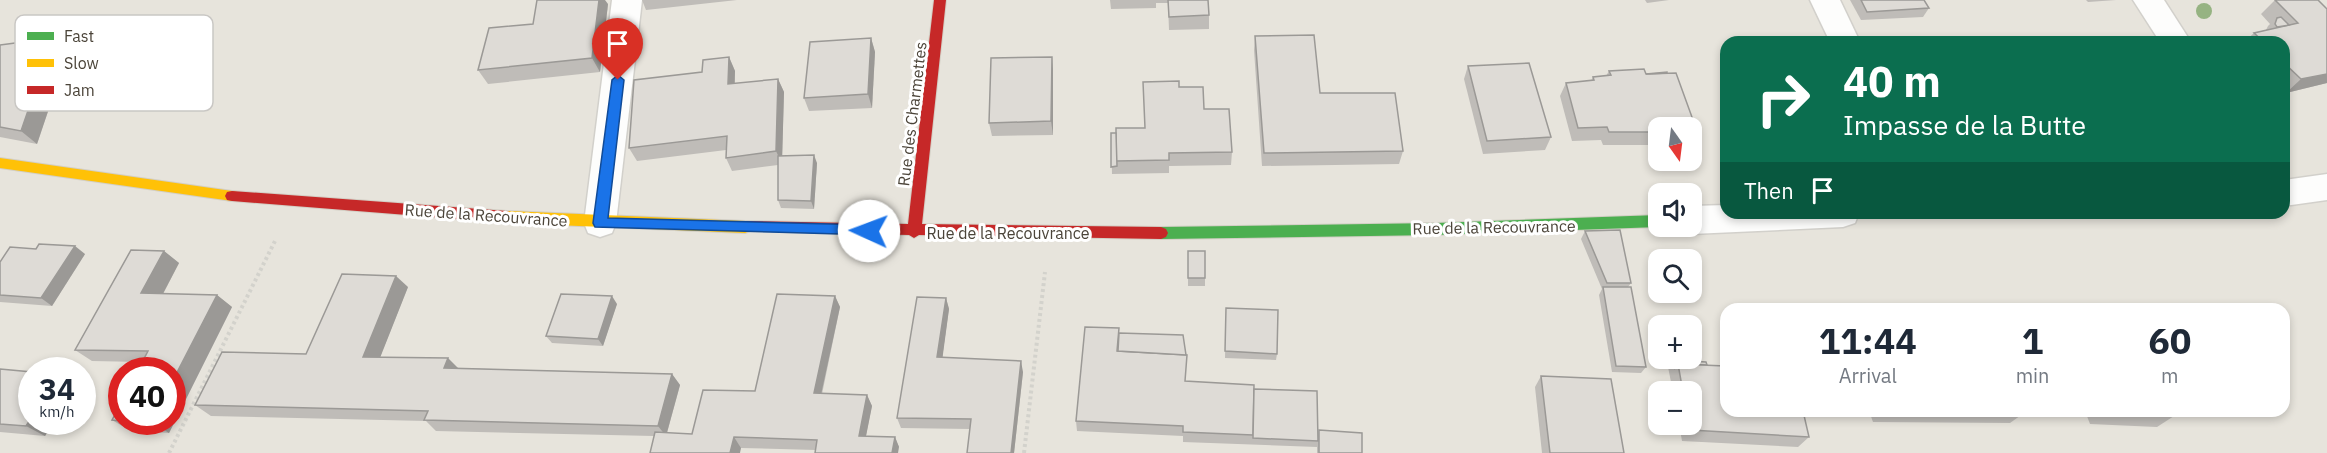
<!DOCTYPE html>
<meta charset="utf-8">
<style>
:root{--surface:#fff;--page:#f2f2f3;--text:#1f2937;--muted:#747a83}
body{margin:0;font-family:"IBM Plex Sans",sans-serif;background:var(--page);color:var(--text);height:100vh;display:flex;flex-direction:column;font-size:22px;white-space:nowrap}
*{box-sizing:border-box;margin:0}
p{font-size:20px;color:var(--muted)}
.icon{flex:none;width:33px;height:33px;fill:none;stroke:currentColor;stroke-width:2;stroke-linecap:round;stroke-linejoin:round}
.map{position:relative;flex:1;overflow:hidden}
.panel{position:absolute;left:1720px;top:303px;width:570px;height:114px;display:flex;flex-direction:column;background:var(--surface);border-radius:18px;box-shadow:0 3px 9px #0003}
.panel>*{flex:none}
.top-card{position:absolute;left:1720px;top:36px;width:570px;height:183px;border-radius:18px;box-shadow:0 3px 9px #0003;background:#0b6e4f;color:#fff;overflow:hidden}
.needle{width:39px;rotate:166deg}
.buttons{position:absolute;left:1648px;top:117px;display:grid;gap:12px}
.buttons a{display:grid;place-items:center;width:54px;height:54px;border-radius:12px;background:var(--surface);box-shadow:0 3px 9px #0003;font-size:30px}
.speed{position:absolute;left:18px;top:357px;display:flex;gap:12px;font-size:30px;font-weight:700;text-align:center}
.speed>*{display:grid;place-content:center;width:78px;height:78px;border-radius:50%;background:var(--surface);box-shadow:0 3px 9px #0003;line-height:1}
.speed small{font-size:15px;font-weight:400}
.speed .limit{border:9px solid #d22;background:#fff;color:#111}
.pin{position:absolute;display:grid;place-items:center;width:51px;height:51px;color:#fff;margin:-62px -26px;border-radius:50% 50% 50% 0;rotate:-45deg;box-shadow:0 0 6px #0007}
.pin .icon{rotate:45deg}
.me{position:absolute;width:66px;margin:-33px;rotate:272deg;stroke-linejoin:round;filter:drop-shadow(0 0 4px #0008)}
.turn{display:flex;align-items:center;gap:21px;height:126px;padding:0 24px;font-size:27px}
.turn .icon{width:78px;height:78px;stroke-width:2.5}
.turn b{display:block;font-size:42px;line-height:51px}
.then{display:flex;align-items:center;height:57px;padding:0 24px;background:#0003;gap:12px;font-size:22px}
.eta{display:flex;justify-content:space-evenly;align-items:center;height:102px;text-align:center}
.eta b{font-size:36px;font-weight:800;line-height:42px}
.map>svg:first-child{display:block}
.residential{fill:#e7e4dc;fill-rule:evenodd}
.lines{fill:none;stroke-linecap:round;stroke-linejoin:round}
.street-casing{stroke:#d2d0cb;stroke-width:3}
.fast-casing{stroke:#d3cfc5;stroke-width:2}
.slow-casing{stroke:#d3cfc5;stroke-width:2}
.jam-casing{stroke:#d3cfc5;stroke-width:2}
.path{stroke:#d3d2cc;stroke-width:4;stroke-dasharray:3 3;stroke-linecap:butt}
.street{fill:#fdfdfc;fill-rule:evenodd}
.fast{fill:#4caf50;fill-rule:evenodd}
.slow{fill:#ffc107;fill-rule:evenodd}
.jam{fill:#c62828;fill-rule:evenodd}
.tree{fill:#96b382}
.wall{fill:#bfbcb8}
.shaded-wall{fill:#9b9996}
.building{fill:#dedbd6;stroke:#9b9996;stroke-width:1.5}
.route{fill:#1a73e8;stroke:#114b97;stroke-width:1.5}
.labels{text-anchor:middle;stroke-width:6;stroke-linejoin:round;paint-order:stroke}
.street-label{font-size:16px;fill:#4b4439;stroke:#fff}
.key{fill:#fff;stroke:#c9c7c4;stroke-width:1.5}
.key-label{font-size:16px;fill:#4b4439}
</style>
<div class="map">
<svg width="2327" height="453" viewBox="0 0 2327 453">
<rect width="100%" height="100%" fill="#f4f2ee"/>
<path class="residential" d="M 0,0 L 2327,0 L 2327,453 L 0,453 ZM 1726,42 L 2284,42 L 2284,213 L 1726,213 ZM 1659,128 L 1692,128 L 1692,160 L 1659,160 ZM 1659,194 L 1692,194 L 1692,226 L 1659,226 ZM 1659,260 L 1692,260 L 1692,292 L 1659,292 ZM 1726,309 L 2284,309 L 2284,411 L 1726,411 ZM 1659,326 L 1692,326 L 1692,358 L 1659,358 ZM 32,370 L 82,370 L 82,422 L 32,422 ZM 122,370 L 172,370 L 172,422 L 122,422 ZM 1659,392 L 1692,392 L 1692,424 L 1659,424 Z"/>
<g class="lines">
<g class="street-casing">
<g id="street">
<polygon points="612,0 642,0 616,223 612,233 600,237 588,233 584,223"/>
<polygon points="1810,0 1840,0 1860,42 1830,42"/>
<polygon points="2133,0 2164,0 2191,42 2160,42"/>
<polygon points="2327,174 2327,200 2284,206 2284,180"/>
<polygon points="1726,205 1726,213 1859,213 1855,223 1843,227 1692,234 1680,230 1679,226 1692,226 1692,206"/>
</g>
</g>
<g class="fast-casing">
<polygon id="fast" points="1659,215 1659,227 1436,235 1161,239 1156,237 1154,233 1156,229 1161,227 1436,223"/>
</g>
<g class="slow-casing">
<g id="slow">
<polygon points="0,158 232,191 237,192 239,196 237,200 232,201 0,168"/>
<polygon points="507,211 745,221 750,223 752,227 750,231 745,233 507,223 502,221 500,217 502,213"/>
</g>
</g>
<g class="jam-casing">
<g id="jam">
<polygon points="934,0 946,0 922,224 1161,227 1166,229 1168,233 1166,237 1161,239 919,235 914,238 909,235 740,231 738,227 740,223 745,221 908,224"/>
<polygon points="232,191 507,211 512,213 514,217 512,221 507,223 232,201 227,200 225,196 227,192"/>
</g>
</g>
<g class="path">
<polyline points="169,453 276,239"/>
<polyline points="1024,453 1045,272"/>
</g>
<use href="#street" class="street"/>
<use href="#fast" class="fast"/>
<use href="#slow" class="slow"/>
<use href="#jam" class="jam"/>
</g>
<circle class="tree" cx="2204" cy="11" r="8"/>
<g class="wall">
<polygon points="642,0 737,0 646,10"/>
<polygon points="1110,0 1208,0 1209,15 1209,29 1169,30 1168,3 1156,3 1156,8 1111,9"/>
<polygon points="1645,0 1669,0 1647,3"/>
<polygon points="1850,0 1924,0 1929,8 1923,17 1861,20"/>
<polygon points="2086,0 2116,0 2088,2"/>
<polygon points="2275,0 2327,9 2327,83 2286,93 2284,92 2284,42 2244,42 2254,33 2266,30 2268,26 2270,24 2261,14"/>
<polygon points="608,4 600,72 488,84 478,70"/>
<polygon points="1255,36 1320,93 1403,151 1399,164 1262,166 1254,50"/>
<polygon points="871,38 875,52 872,108 809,111 804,98"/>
<polygon points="0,45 68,52 37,144 0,137"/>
<polygon points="1726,46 1726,72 1721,57"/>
<polygon points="729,57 735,71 735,84 778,79 784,92 782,156 817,163 814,209 781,208 778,200 778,165 732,171 726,158 726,150 637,161 629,148 702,72"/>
<polygon points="1052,57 1053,70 1053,135 992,136 989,123"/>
<polygon points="1468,66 1551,137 1545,150 1483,154 1464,79"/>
<polygon points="1609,71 1646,74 1697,131 1692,140 1692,128 1659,128 1659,145 1603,145 1601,140 1572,141 1560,96 1566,83 1591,81 1593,77 1606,76"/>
<polygon points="1179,87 1204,109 1232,152 1231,165 1169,166 1169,173 1112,174 1111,133 1116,133 1145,128"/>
<polygon points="1585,231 1631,283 1628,287 1646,367 1641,373 1612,372 1599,295 1602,289 1581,239"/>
<polygon points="164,251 179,263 163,294 217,295 232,307 169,433 129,430 112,420 122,402 122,422 172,422 142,362 92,361 75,350"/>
<polygon points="1188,251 1205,278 1205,286 1188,286"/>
<polygon points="85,254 52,306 0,302 0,262"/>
<polygon points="408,287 380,357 458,368 672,374 680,385 667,433 692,434 755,391 835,296 840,307 822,394 867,395 872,406 866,436 895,437 899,447 816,450 741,448 654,436 436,431 426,421 211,416 195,405 306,354"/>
<polygon points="946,298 949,309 942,358 1023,372 1014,453 967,453 970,429 901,428 897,418"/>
<polygon points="617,304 603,346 552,343 546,336"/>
<polygon points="1226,315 1277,354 1276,360 1225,358"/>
<polygon points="1726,359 1726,411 1809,437 1798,447 1682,441 1679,424 1692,424 1692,392 1673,392 1668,367 1673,360 1707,365 1724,366 1723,363"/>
<polygon points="0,369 32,422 54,422 45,436 0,432"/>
<polygon points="1541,376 1624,453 1542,453 1535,387"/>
<polygon points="1185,381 1254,389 1318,435 1319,430 1362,453 1317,453 1317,447 1183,442 1183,436 1077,431 1076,421"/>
<polygon points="1869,411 2023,411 2024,413 2010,423 1873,422"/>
<polygon points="2085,411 2171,411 2174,416 2157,427 2090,424"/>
</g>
<g class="shaded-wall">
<polygon points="599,0 605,0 608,4 600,72 592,58"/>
<polygon points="53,38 68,52 37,144 21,131"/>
<polygon points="871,38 875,52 872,108 868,94"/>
<polygon points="729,57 735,71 734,98 728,84"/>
<polygon points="1052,57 1053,70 1053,135 1051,121"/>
<polygon points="2327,74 2327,83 2286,93 2301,79"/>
<polygon points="778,79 784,92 782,164 776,151"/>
<polygon points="814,155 817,163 814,209 811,201"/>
<polygon points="75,246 85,254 52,306 41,298"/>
<polygon points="164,251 179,263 157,305 141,293"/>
<polygon points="396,276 408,287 376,368 363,357"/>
<polygon points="217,295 232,307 169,433 152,422 172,422 172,382"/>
<polygon points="612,296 617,304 603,346 598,339"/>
<polygon points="835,296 840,307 819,404 814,393"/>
<polygon points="946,298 949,309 941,369 937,357"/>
<polygon points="448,358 459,369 444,368"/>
<polygon points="1021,361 1023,372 1014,453 1011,453"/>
<polygon points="672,374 680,385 666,436 658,426"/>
<polygon points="867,395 872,406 864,446 859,436"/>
<polygon points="32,417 32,422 54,422 45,436 26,426"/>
<polygon points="734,437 741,448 740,453 730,453"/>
<polygon points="895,437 899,447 898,453 892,453"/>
</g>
<g class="building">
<polygon points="537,0 599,0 592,58 478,70 489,28 533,24"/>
<polygon points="1168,0 1208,0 1209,15 1169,17"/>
<polygon points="1861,0 1924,0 1929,8 1867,12"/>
<polygon points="2275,0 2318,0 2327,9 2327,74 2301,79 2284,63 2284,42 2264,42 2254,33 2298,23"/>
<polygon points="2281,17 2289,25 2277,27 2275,24 2277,18"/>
<polygon points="1314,35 1320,93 1395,93 1403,151 1264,153 1255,36"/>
<polygon points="53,38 21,131 0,127 0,45"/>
<polygon points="871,38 868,94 804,98 810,42"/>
<polygon points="729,57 728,84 778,79 776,151 726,158 727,136 629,148 634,80 702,72 703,60"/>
<polygon points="1052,57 1051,121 989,123 991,58"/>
<polygon points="1529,63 1551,137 1487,141 1468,66"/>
<polygon points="1644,69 1646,74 1676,73 1697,131 1692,131 1692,128 1659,128 1659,132 1609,132 1607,127 1578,128 1566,83 1594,80 1593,77 1611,75 1609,71"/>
<polygon points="1667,72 1667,73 1646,74"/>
<polygon points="1179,81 1179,87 1203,87 1204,109 1229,109 1232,152 1169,153 1169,160 1116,161 1116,128 1145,128 1143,82"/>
<polygon points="1111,133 1116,133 1117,166 1111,167"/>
<polygon points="814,155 811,201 778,200 778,156"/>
<polygon points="1620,230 1631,283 1607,283 1585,231"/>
<polygon points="39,244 75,246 41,298 0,295 0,262 10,247 36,249"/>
<polygon points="131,250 164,251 141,293 217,295 172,382 172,370 138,370 148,351 75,350"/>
<rect x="1188" y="251" width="17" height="27"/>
<polygon points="342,274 396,276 363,357 448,358 444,368 672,374 658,426 424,420 428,411 195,405 222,352 306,354"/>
<polygon points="1603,287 1631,287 1646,367 1616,366"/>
<polygon points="561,294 612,296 598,339 546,336"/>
<polygon points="777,294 835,296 814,393 867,395 859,436 895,437 892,453 815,453 817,440 734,437 730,453 650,453 655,432 692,434 703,390 755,391"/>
<polygon points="917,297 946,298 937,357 1021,361 1011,453 967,453 971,419 897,418"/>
<polygon points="2063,306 2136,307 2136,309 2065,309"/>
<polygon points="1226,308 1278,310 1277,354 1225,351"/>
<polygon points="1085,327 1119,328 1117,351 1187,355 1185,381 1254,385 1253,435 1183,432 1183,426 1076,421"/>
<polygon points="1119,333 1183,335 1186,355 1118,351"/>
<polygon points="1673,360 1706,362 1707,365 1678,364 1675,368"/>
<polygon points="1678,364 1725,366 1726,373 1726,411 1803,411 1809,437 1691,430 1690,424 1692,424 1692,392 1683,392"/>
<polygon points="0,369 32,372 32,417 26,426 0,424"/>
<polygon points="1541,376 1611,379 1624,453 1550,453"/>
<polygon points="1254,389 1317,391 1318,441 1253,438"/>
<polygon points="122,402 122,421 112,420"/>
<polygon points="1884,411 2023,411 2024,413"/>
<polygon points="2105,411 2171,411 2174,416 2106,414"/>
<polygon points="1319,430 1362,433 1362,453 1319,453"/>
</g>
<polygon class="route" points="618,75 624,80 608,218 869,225 876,231 874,235 595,227 593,223 612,80"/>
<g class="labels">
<g class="street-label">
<text transform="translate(912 114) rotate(-83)" y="6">Rue des Charmettes</text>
<text transform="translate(486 215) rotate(4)" y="6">Rue de la Recouvrance</text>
<text transform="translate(1494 227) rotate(-1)" y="6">Rue de la Recouvrance</text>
<text x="1008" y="239">Rue de la Recouvrance</text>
</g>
</g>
<rect x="15" y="15" width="198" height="96" rx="9" class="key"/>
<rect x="27" y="32" width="27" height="8" fill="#4caf50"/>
<rect x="27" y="59" width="27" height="8" fill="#ffc107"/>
<rect x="27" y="86" width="27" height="8" fill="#c62828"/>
<g class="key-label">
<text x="64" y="42">Fast</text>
<text x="64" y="69">Slow</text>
<text x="64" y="96">Jam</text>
</g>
</svg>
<div class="buttons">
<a><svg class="needle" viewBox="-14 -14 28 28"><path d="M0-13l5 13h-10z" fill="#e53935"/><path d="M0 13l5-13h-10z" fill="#747a83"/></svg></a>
<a><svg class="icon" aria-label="sound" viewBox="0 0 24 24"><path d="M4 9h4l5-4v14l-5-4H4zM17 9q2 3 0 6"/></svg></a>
<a><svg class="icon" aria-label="search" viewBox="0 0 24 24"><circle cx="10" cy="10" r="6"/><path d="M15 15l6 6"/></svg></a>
<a>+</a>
<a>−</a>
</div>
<div class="speed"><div>34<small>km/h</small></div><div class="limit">40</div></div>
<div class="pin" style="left:618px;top:80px;background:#d93025"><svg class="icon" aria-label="arrive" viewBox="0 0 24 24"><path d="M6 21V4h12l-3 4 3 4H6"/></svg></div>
<svg class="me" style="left:869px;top:231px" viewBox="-20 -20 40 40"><circle r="19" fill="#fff"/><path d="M0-13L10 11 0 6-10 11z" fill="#1a73e8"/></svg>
<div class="top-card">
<div class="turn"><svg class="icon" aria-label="right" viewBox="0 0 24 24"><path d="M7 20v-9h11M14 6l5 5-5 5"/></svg><div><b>40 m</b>Impasse de la Butte</div></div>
<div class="then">Then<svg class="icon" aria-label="arrive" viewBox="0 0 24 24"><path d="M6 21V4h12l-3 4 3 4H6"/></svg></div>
</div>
<section class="panel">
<div class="eta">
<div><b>11:44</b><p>Arrival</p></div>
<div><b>1</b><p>min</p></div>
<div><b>60</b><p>m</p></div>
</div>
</section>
</div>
